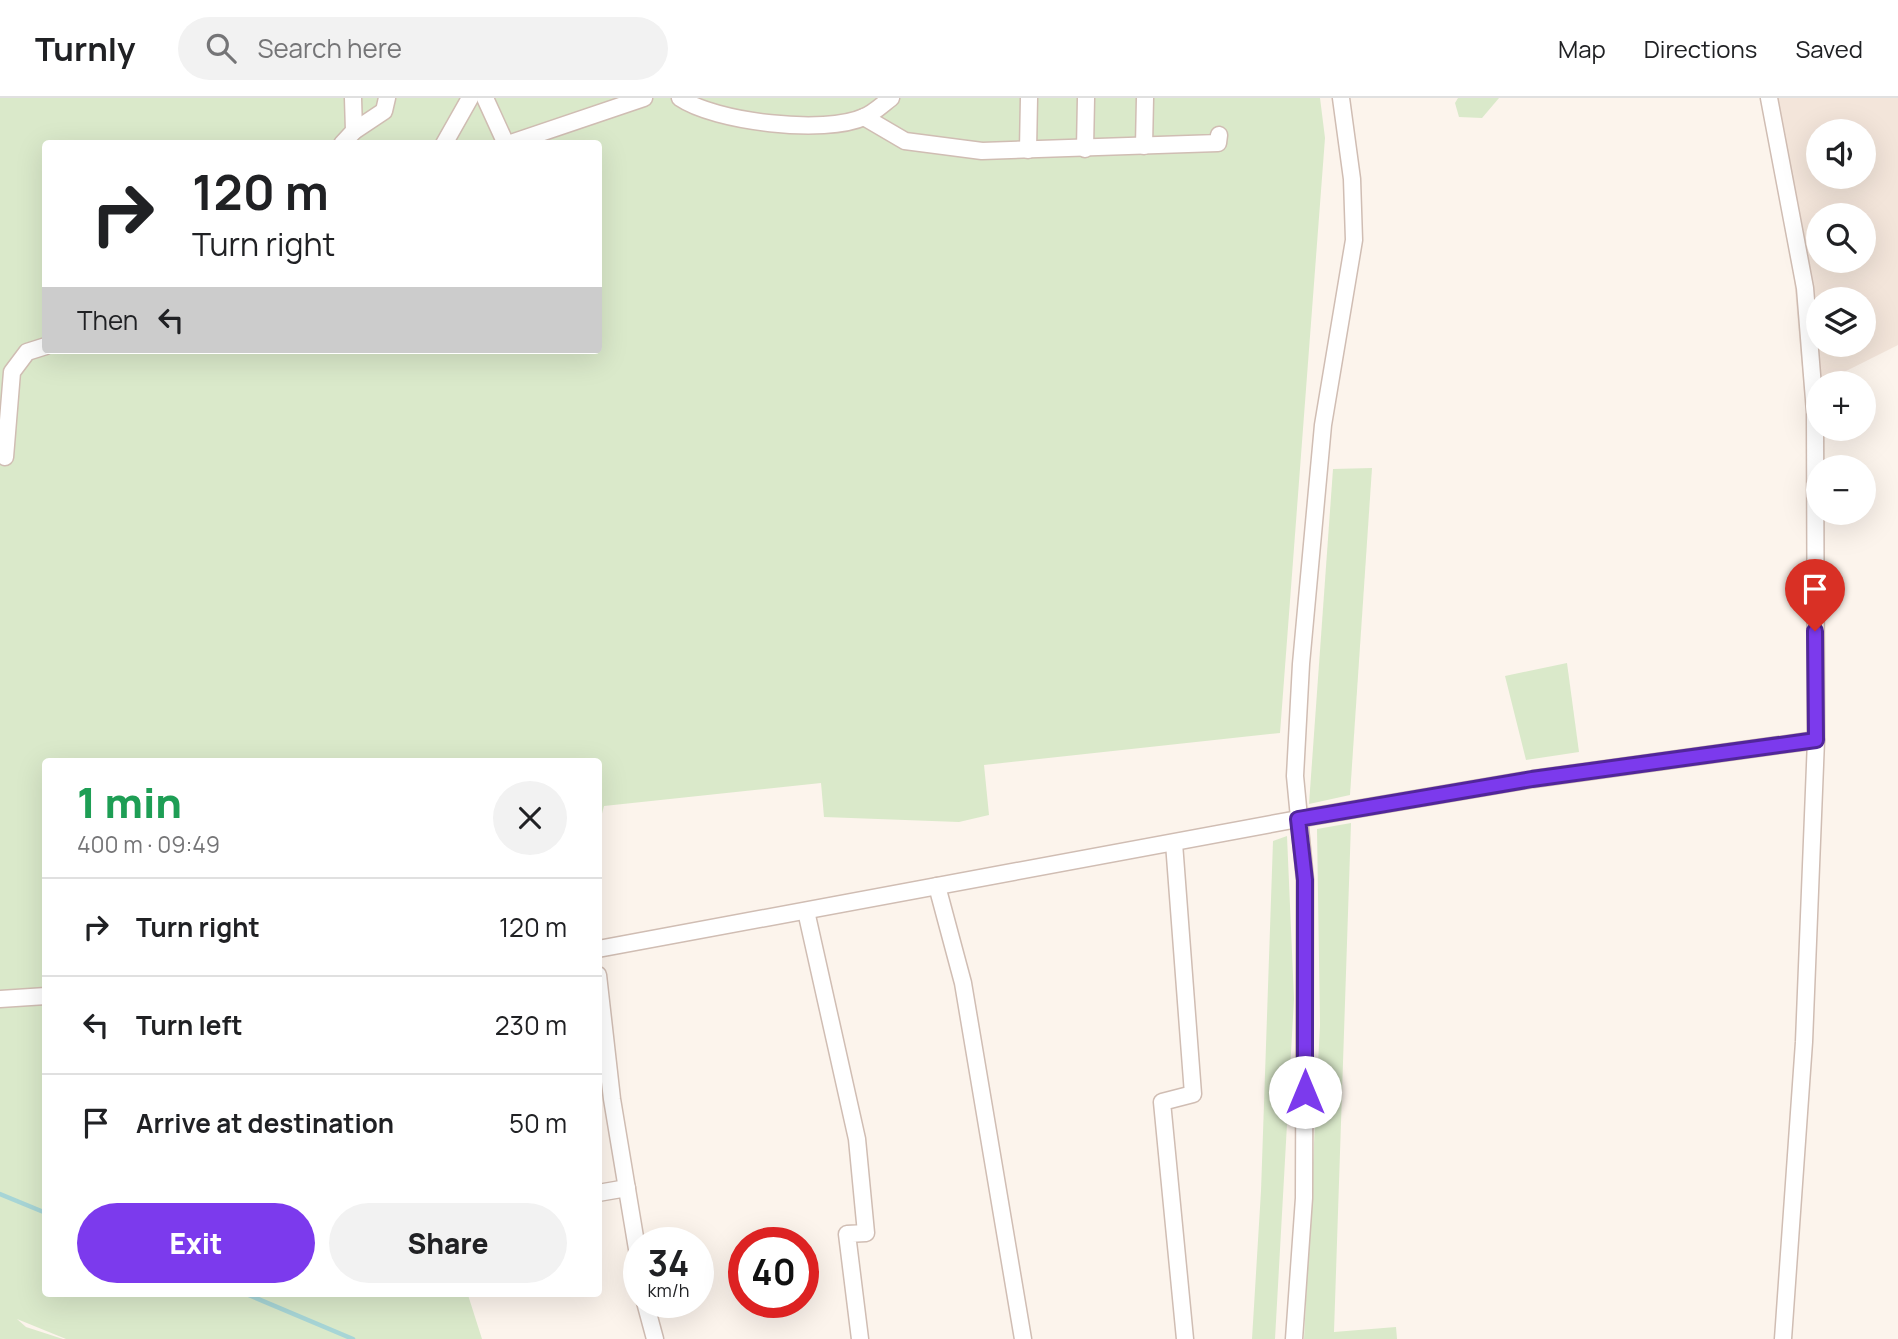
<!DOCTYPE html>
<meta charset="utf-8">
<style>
:root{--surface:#fff;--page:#f2f2f2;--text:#202124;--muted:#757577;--line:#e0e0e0;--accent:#7c3aed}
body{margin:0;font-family:Manrope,sans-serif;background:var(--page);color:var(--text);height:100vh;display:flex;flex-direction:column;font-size:26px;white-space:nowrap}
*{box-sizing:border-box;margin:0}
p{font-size:23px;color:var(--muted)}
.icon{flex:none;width:38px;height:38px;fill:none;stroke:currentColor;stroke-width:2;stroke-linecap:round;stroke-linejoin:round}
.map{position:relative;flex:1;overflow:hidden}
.side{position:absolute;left:42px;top:660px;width:560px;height:539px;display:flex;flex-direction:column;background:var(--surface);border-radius:7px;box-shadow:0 7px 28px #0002}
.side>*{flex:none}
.top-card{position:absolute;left:42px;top:42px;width:560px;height:214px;border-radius:7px;box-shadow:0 7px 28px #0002;background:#fff;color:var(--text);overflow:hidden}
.controls{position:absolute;left:1806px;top:21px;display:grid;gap:14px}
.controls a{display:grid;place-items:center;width:70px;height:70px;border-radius:50%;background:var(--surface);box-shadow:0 7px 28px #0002;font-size:35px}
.speed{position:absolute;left:623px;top:1129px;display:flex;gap:14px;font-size:35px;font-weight:700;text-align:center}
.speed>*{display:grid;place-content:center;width:91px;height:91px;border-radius:50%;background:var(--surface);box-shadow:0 7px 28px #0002;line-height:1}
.speed small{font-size:18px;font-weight:400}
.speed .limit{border:10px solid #d22;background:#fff;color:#111}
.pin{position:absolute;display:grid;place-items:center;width:60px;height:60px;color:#fff;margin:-72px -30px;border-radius:50% 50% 50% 0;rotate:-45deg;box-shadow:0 0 7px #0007}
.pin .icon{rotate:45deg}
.me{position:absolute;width:77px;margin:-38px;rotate:0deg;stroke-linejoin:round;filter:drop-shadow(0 0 5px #0008)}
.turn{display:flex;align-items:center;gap:24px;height:147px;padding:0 35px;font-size:32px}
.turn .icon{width:91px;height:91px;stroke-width:2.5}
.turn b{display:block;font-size:49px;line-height:60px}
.then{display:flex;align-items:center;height:66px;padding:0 35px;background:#0003;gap:14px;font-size:26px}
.round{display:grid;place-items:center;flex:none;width:74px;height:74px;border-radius:37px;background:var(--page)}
.head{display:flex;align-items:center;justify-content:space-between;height:119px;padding:0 35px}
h1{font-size:42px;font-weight:800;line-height:52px;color:#1e9e55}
.button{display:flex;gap:14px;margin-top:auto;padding:14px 35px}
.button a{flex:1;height:80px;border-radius:42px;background:var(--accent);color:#fff;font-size:28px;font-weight:800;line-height:80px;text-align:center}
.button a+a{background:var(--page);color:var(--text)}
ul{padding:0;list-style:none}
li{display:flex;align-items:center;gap:21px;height:98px;padding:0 35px;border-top:2px solid var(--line)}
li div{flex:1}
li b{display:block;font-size:26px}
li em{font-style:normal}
header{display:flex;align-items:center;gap:42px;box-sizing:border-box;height:98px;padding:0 35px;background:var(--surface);border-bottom:2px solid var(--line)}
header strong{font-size:33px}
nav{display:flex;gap:38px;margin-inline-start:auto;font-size:24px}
.search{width:490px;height:63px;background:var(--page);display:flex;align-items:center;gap:18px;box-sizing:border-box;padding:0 24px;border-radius:38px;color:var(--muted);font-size:26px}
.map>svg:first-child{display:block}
.residential{fill:#f3e5da;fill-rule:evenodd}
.green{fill:#dae9ca;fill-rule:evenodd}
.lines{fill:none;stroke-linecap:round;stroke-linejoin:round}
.stream{stroke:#a7d5d6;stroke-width:4.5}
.minor-casing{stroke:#d0bdb3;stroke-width:19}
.minor{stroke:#fff;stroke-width:16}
.route-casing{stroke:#51269a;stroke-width:18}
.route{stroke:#7c3aed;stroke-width:12}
</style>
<header>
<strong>Turnly</strong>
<div class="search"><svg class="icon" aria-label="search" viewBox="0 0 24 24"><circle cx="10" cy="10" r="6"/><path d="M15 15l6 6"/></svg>Search here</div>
<nav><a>Map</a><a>Directions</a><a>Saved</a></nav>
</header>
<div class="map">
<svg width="1898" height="1241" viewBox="0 0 1898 1241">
<rect width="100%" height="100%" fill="#fcf4ec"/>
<path class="residential" d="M 1778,0 L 1898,0 L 1898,247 L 1804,294 ZM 1818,33 L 1864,33 L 1864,79 L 1818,79 ZM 1818,117 L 1864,117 L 1864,163 L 1818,163 ZM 1818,201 L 1864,201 L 1864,247 L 1818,247 Z"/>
<g class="green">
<path d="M 0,0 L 1320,0 L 1325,40 L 1280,635 L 984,667 L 989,717 L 959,724 L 824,719 L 821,685 L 604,708 L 599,727 L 598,663 L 46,663 L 46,1195 L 406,1195 L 407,1199 L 468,1197 L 482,1241 L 66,1241 L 17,1221 L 26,1229 L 63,1241 L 0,1241 ZM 46,46 L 598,46 L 598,252 L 46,252 Z"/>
<polygon points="1458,0 1499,0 1482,20 1459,19 1455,5"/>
<polygon points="1372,370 1350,697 1309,706 1333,371"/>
<polygon points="1567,565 1579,654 1526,662 1505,578"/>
<polygon points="1351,725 1334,1234 1396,1229 1397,1241 1304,1241 1320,927 1317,731"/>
<polygon points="1287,738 1294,901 1275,1241 1252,1241 1261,1093 1273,743"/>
</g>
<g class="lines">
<g class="stream">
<polyline points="0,1096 46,1115"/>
<polyline points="244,1195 353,1241"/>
</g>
<g class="minor-casing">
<g id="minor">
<polyline points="485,0 506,46"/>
<path d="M 680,0 C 715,24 825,37 864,19 C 874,15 883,6 891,0"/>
<polyline points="1769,0 1805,190 1815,314 1816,642 1804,944 1783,1241"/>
<polyline points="864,19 905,43 982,53 1218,45 1219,37"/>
<polyline points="354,33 384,13 387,0"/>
<polyline points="342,46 354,33 353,0"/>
<polyline points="444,46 470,0"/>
<polyline points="508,46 644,0"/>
<polyline points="1144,48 1145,0"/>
<polyline points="1085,51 1086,0"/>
<polyline points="1028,52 1029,0"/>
<polyline points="5,359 12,274 27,254 46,248"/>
<polyline points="1174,745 1193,996 1162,1004 1185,1241"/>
<polyline points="937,788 963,885 1023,1241"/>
<polyline points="806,813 857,1041 866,1135 847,1136 860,1241"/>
<polyline points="598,851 1298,721 1533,681 1816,642"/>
<polyline points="598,877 612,1001 639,1163"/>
<polyline points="0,901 46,898"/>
<polyline points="598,1095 627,1090"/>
<polyline points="645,1204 655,1241"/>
<polyline points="1294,1241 1304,1100 1305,782 1295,678 1301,566 1323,327 1354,142 1352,81 1341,0"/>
</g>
</g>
<use href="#minor" class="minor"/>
</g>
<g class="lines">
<g class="route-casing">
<polyline id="route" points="1305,994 1305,782 1298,721 1532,681 1816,642 1815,533"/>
</g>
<use href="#route" class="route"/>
</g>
</svg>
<div class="controls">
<a><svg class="icon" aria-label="sound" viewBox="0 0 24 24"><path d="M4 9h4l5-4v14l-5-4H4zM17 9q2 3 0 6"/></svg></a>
<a><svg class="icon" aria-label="search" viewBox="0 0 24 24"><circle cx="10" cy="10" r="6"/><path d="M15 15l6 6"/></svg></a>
<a><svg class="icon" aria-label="layers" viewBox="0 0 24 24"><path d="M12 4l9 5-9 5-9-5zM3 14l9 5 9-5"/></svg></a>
<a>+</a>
<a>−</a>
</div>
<div class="speed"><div>34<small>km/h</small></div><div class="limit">40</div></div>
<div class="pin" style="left:1815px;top:533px;background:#d93025"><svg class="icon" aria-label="arrive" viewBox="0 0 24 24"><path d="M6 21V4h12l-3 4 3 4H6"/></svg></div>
<svg class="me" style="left:1305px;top:994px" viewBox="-20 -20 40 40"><circle r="19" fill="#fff"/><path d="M0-13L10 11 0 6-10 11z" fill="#7c3aed"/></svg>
<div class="top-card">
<div class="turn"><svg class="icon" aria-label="right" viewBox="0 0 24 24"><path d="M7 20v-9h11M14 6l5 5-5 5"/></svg><div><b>120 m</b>Turn right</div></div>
<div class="then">Then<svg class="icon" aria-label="left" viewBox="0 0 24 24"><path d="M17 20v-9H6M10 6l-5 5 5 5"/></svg></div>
</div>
<section class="side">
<div class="head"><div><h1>1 min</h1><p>400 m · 09:49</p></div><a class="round"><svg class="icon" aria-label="close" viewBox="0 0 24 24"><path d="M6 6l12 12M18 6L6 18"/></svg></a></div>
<ul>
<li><svg class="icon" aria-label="right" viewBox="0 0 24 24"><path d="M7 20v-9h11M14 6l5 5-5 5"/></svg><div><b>Turn right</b></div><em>120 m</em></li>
<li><svg class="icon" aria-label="left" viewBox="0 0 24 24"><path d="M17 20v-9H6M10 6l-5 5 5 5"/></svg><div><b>Turn left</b></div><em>230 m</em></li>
<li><svg class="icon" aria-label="arrive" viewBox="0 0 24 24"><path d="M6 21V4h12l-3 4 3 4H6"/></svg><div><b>Arrive at destination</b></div><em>50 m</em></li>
</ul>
<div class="button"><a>Exit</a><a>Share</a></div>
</section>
</div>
